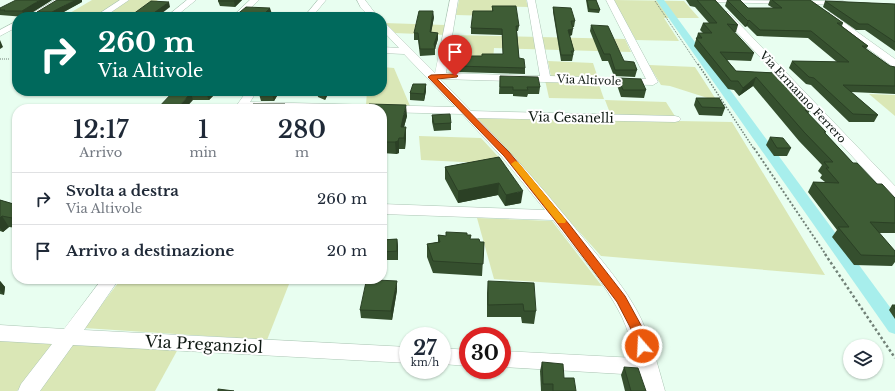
<!DOCTYPE html>
<html lang="it">
<style>
:root{--surface:#fff;--page:#f6f6f7;--text:#1f2937;--muted:#747a83;--line:#e0e1e3}
body{margin:0;font-family:"Libre Baskerville",serif;background:var(--page);color:var(--text);height:100vh;display:flex;flex-direction:column;font-size:15px;white-space:nowrap}
*{box-sizing:border-box;margin:0}
p{font-size:13px;color:var(--muted)}
.icon{flex:none;width:22px;height:22px;fill:none;stroke:currentColor;stroke-width:2;stroke-linecap:round;stroke-linejoin:round}
.map{position:relative;flex:1;overflow:hidden}
.panel{position:absolute;left:12px;top:104px;width:375px;height:180px;display:flex;flex-direction:column;background:var(--surface);border-radius:16px;box-shadow:0 1px 3px #0004}
.panel>*{flex:none}
.hud{position:absolute;left:12px;top:12px;width:375px;height:84px;border-radius:16px;box-shadow:0 1px 3px #0004;background:#00695c;color:#fff;overflow:hidden}
.controls{position:absolute;left:843px;top:339px;display:grid;gap:8px}
.controls a{display:grid;place-items:center;width:40px;height:40px;border-radius:50%;background:var(--surface);box-shadow:0 1px 3px #0004;font-size:20px}
.speed{position:absolute;left:399px;top:327px;display:flex;gap:8px;font-size:20px;font-weight:700;text-align:center}
.speed>*{display:grid;place-content:center;width:52px;height:52px;border-radius:50%;background:var(--surface);box-shadow:0 1px 3px #0004;line-height:1}
.speed small{font-size:10px;font-weight:400}
.speed .limit{border:6px solid #d22;background:#fff;color:#111}
.pin{position:absolute;display:grid;place-items:center;width:34px;height:34px;color:#fff;margin:-41px -17px;border-radius:50% 50% 50% 0;rotate:-45deg;box-shadow:0 0 4px #0007}
.pin .icon{rotate:45deg}
.me{position:absolute;width:44px;margin:-22px;rotate:341deg;stroke-linejoin:round;filter:drop-shadow(0 0 3px #0008)}
.turn{display:flex;align-items:center;gap:14px;height:84px;padding:0 20px;font-size:18px}
.turn .icon{width:52px;height:52px;stroke-width:2.5}
.turn b{display:block;font-size:28px;line-height:34px}
.eta{display:flex;justify-content:space-evenly;align-items:center;height:68px;text-align:center}
.eta b{font-size:24px;font-weight:600;line-height:28px}
ul{padding:0;list-style:none}
li{display:flex;align-items:center;gap:12px;height:52px;padding:0 20px;border-top:1px solid var(--line)}
li div{flex:1}
li b{display:block;font-size:15px}
li em{font-style:normal}
.map>svg:first-child{display:block}
.green{fill:#dae7b6}
.lines{fill:none;stroke-linecap:round;stroke-linejoin:round}
.canal{fill:#a7eeec;fill-rule:evenodd}
.street-casing{stroke:#abc5b4;stroke-width:1}
.path-far3{stroke:#718177;stroke-width:1;stroke-dasharray:1 1;stroke-linecap:butt}
.path-far2{stroke:#718177;stroke-width:1.5;stroke-dasharray:1.5 1.5;stroke-linecap:butt}
.path-far1{stroke:#718177;stroke-width:2;stroke-dasharray:2 2;stroke-linecap:butt}
.path{stroke:#718177;stroke-width:2.5;stroke-dasharray:2.5 2.5;stroke-linecap:butt}
.street{fill:#fff;fill-rule:evenodd}
.wall{fill:#354f2e}
.shaded-wall{fill:#2b4025}
.building{fill:#3e5c35;stroke:#2b4025}
.route{fill:#ea580c;stroke:#983908}
.slow{fill:#f59e0b}
.labels{text-anchor:middle;stroke-width:4;stroke-linejoin:round;paint-order:stroke}
.far-street-label{font-size:11px;fill:#101a14;stroke:#fff}
.street-label{font-size:13px;fill:#101a14;stroke:#fff}
.near-street-label{font-size:16px;fill:#101a14;stroke:#fff}
</style>
<div class="map">
<svg width="895" height="391" viewBox="0 0 895 391">
<rect width="100%" height="100%" fill="#e8fef0"/>
<g class="green">
<polygon points="92,0 122,0 95,17 63,17"/>
<polygon points="129,0 158,0 134,17 102,17"/>
<polygon points="459,0 526,0 528,7 493,6 492,16 456,15"/>
<polygon points="613,0 684,1 699,18 664,18 679,41 636,40"/>
<polygon points="384,23 445,25 445,35 394,33"/>
<polygon points="451,35 625,39 631,52 494,48 493,61 448,59"/>
<polygon points="548,61 593,63 598,78 551,77"/>
<polygon points="649,65 695,67 717,101 670,86 661,85"/>
<polygon points="382,67 394,68 410,106 366,105 367,91 382,91"/>
<polygon points="545,80 598,82 604,99 549,98"/>
<polygon points="869,94 895,95 895,116"/>
<polygon points="605,100 666,102 678,121 732,122 825,275 601,256 476,117 613,121"/>
<polygon points="419,136 481,138 505,164 421,160"/>
<polygon points="477,218 552,221 602,286 494,279"/>
<polygon points="121,279 291,279 267,340 84,328"/>
<polygon points="0,340 54,343 17,391 0,391"/>
<polygon points="75,342 178,349 155,391 39,391"/>
</g>
<g class="lines">
<polygon class="canal" points="656,0 664,0 895,314 895,334 889,332"/>
<g class="street-casing">
<g id="street">
<polygon points="55,0 65,0 36,17 26,17"/>
<polygon points="120,0 129,0 104,17 94,17"/>
<polygon points="187,0 196,0 175,17 166,17"/>
<polygon points="250,0 259,0 241,17 232,17"/>
<polygon points="318,0 326,0 312,17 304,17"/>
<polygon points="357,0 365,0 378,17 370,17 361,8"/>
<path d="M 450,0 L 458,0 L 446,73 L 540,76 L 527,0 L 535,0 L 550,76 L 646,79 L 606,0 L 614,0 L 658,82 L 653,85 L 440,79 L 471,111 L 675,116 L 679,117 L 681,119 L 679,121 L 675,122 L 477,118 C 516,157 551,198 585,240 C 603,262 622,284 636,309 C 650,334 657,363 665,391 L 645,391 L 640,375 L 502,367 L 502,351 L 636,358 C 632,344 628,330 622,317 C 605,282 576,251 553,220 L 382,214 L 382,204 L 545,210 L 502,157 L 462,114 L 382,112 L 382,109 L 234,109 L 247,91 L 257,91 L 250,102 L 455,107 L 404,54 L 382,53 L 382,47 L 399,48 L 382,30 L 382,22 L 385,23 L 435,73 Z"/>
<polygon points="705,0 843,1 847,3 843,5 709,2"/>
<polygon points="722,12 728,12 895,186 895,198 890,197 722,16"/>
<polygon points="825,13 831,13 895,59 895,67 892,66 825,17"/>
<polygon points="17,21 17,27 0,36 0,30"/>
<polygon points="102,279 119,279 84,330 408,347 408,363 73,345 40,391 18,391 21,384 52,344 0,341 0,325 64,329"/>
<polygon points="442,348 468,350 468,366 442,364"/>
</g>
</g>
<g class="path-far3">
<polyline points="655,1 698,65"/>
<polyline points="0,59 10,59"/>
</g>
<polyline class="path-far2" points="698,64 754,149"/>
<polyline class="path-far1" points="754,148 826,255"/>
<polyline class="path" points="825,254 895,358"/>
<use href="#street" class="street"/>
</g>
<g class="wall">
<polygon points="52,0 25,17 0,15 0,8"/>
<polygon points="219,0 242,0 235,7 220,6 218,1"/>
<polygon points="586,0 596,0 600,10 599,13 588,12"/>
<polygon points="686,0 715,0 738,25 736,32 734,32 754,53 751,61 727,60 736,71 776,73 810,110 808,114 826,132 825,133 853,163 877,184 895,198 895,233 879,233 895,251 895,262 892,266 854,265 832,237 837,230 808,192 813,182 825,182 820,178 822,175 818,171 822,165 799,141 753,86 739,96 734,90 728,89 694,46 698,33 703,33 700,30 703,23 709,23 695,7 690,6"/>
<polygon points="727,0 748,8 773,8 768,5 770,0 810,0 843,23 842,26 868,46 866,49 890,66 895,67 895,94 851,92 878,115 874,122 849,122 811,85 806,84 789,68 792,61 837,62 808,38 757,36 747,26 745,27 725,6"/>
<polygon points="825,1 895,4 895,51 865,30 856,30 823,7"/>
<polygon points="82,2 55,17 39,17 37,12"/>
<polygon points="492,6 519,26 518,31 517,31 519,58 525,68 525,74 456,72 456,66 482,56 503,54 502,35 471,34 471,28 492,11"/>
<polygon points="553,7 575,21 574,27 572,27 572,35 570,36 574,51 572,61 561,61 553,12"/>
<polygon points="434,17 431,32 438,33 438,39 435,48 435,55 420,56 418,40 414,40 414,33"/>
<polygon points="591,25 624,61 637,70 635,77 614,76 608,61 602,61 590,31"/>
<polygon points="500,76 540,87 539,94 528,94 527,97 513,96 513,94 499,94"/>
<polygon points="618,78 646,90 644,98 621,97 617,85"/>
<polygon points="426,84 426,91 424,101 410,100 410,93"/>
<polygon points="170,91 218,91 209,100 193,100 170,95 169,92"/>
<polygon points="280,91 274,101 261,101 259,94"/>
<polygon points="317,91 338,91 330,91 325,100 318,97"/>
<polygon points="696,98 725,108 722,116 699,115 694,105"/>
<polygon points="382,109 407,116 404,127 406,127 406,138 405,149 399,149 399,153 396,154 382,153"/>
<polygon points="432,115 451,123 451,130 434,131 432,122"/>
<polygon points="770,137 791,148 787,156 774,156 766,145"/>
<polygon points="499,157 521,203 505,206 498,195 458,203 445,179 445,167"/>
<polygon points="0,200 17,205 17,228 9,227 3,232 0,231"/>
<polygon points="438,235 446,236 467,235 470,239 480,242 484,242 482,276 433,273 427,257 427,244 438,242"/>
<polygon points="397,239 398,247 398,260 382,260 382,240"/>
<polygon points="0,281 5,287 4,295 0,294"/>
<polygon points="488,281 536,311 534,324 522,323 521,317 487,317 487,293"/>
<polygon points="397,290 392,320 361,318 360,310"/>
<polygon points="892,305 895,305 895,319 889,310"/>
<polygon points="542,362 564,378 576,391 541,391 540,371"/>
<polygon points="624,367 646,391 625,391 621,375"/>
</g>
<g class="shaded-wall">
<polygon points="40,0 52,0 25,17 22,11"/>
<polygon points="75,0 82,0 82,2 54,17 52,12"/>
<polygon points="235,0 242,0 235,7 234,1"/>
<polygon points="169,2 170,7 157,17 146,17"/>
<polygon points="270,8 272,14 268,17 264,14"/>
<polygon points="433,11 434,17 430,39 430,32"/>
<polygon points="749,20 747,26 745,27 748,21"/>
<polygon points="573,29 572,35 567,36 568,30"/>
<polygon points="438,33 438,39 435,49 434,44"/>
<polygon points="0,40 3,47 0,49"/>
<polygon points="756,77 753,86 739,96 743,88"/>
<polygon points="426,84 426,91 424,101 424,94"/>
<polygon points="209,91 218,91 209,100 206,93"/>
<polygon points="274,91 280,91 274,101 272,94"/>
<polygon points="325,91 329,91 325,100 324,93"/>
<polygon points="191,93 193,100 185,109 176,109"/>
<polygon points="285,104 286,109 283,109"/>
<polygon points="406,105 407,116 401,138 401,127"/>
<polygon points="406,127 406,138 405,149 404,138"/>
<polygon points="399,138 399,153 396,154 395,142"/>
<polygon points="499,183 498,195 458,203 458,191"/>
<polygon points="523,191 521,203 505,206 506,195"/>
<polygon points="2,216 9,227 3,232 0,228 0,218"/>
<polygon points="397,239 398,247 398,260 397,251"/>
<polygon points="0,281 5,287 4,295 0,290"/>
<polygon points="397,281 397,290 392,320 391,311"/>
</g>
<g class="building">
<polygon points="16,0 40,0 22,11 4,11 5,10 0,10 0,8"/>
<polygon points="57,0 75,0 52,12 37,12"/>
<polygon points="219,0 235,0 234,1 218,1"/>
<polygon points="587,0 596,0 600,10 589,9"/>
<polygon points="697,0 715,0 738,25 727,24 754,53 720,52 736,71 776,73 810,110 805,110 826,132 824,132 853,163 857,163 877,184 882,184 895,198 895,223 870,222 895,251 895,256 861,255 838,227 849,227 813,182 839,183 826,168 829,168 824,162 833,162 804,132 756,77 743,88 738,81 731,81 696,38 702,38 698,33 712,33 703,23 717,23"/>
<polygon points="727,0 740,0 748,8 782,8 772,0 810,0 843,23 837,23 868,46 862,46 890,66 895,67 895,86 843,85 878,115 853,114 814,78 809,77 792,61 849,62 811,31 760,30 749,20 748,21"/>
<polygon points="151,1 169,2 151,15 146,17 129,17"/>
<polygon points="825,1 895,4 895,42 868,24 859,24"/>
<polygon points="492,6 516,6 519,26 516,26 519,58 524,59 525,68 456,66 457,56 482,56 482,54 503,54 502,29 471,28 473,11 493,11"/>
<polygon points="246,7 270,8 264,14 273,15 271,17 240,17 240,16 235,16"/>
<polygon points="553,7 571,8 575,21 571,21 573,29 568,30 574,51 571,51 573,55 561,55"/>
<polygon points="419,11 433,11 430,32 438,33 434,44 435,49 420,49 418,33 414,33"/>
<polygon points="315,13 340,13 339,16 346,16 345,17 312,17"/>
<polygon points="591,25 608,26 624,61 634,62 637,70 615,70 610,54 604,54"/>
<polygon points="500,76 538,77 540,87 527,87 528,90 513,90 513,87 500,87"/>
<polygon points="618,78 641,79 646,90 623,90"/>
<polygon points="413,84 426,84 424,94 410,93"/>
<polygon points="170,91 209,91 206,93 191,93 176,109 157,109 173,92 169,92"/>
<polygon points="261,91 274,91 272,94 259,94"/>
<polygon points="319,91 325,91 324,93"/>
<polygon points="696,98 719,98 725,108 702,107"/>
<polygon points="253,104 285,104 283,109 249,109"/>
<polygon points="369,104 406,105 401,127 406,127 404,138 399,138 398,141 395,142 382,142 382,109 367,109"/>
<polygon points="450,114 451,123 434,124 432,115"/>
<polygon points="770,137 783,138 791,148 777,148"/>
<polygon points="499,157 523,191 506,195 499,183 458,191 445,167"/>
<polygon points="0,200 17,205 17,219 2,216 0,218"/>
<polygon points="446,232 467,233 467,235 471,235 470,239 479,239 480,242 484,242 483,264 433,261 427,244 440,242 438,235 446,236"/>
<polygon points="397,239 397,251 382,252 382,240"/>
<polygon points="377,280 397,281 391,311 360,310 366,282 376,283"/>
<polygon points="488,281 534,283 536,311 524,311 523,304 488,305"/>
<polygon points="892,305 895,305 895,309"/>
<polygon points="542,362 563,364 564,378 574,378 576,391 553,391 553,384 543,384"/>
<polygon points="624,367 638,368 646,391 631,391"/>
<polygon points="218,389 234,391 218,391"/>
</g>
<polygon class="route" points="455,74 458,76 457,77 437,79 509,152 569,224 625,296 642,327 648,346 647,350 642,352 638,350 630,327 617,302 562,229 504,156 428,77 431,75"/>
<polygon class="slow" points="515,161 518,162 565,219 566,221 565,223 558,223 511,164"/>
<g class="labels">
<g class="far-street-label">
<text transform="translate(589 80) rotate(2)" y="4">Via Altivole</text>
<text transform="translate(803 97) rotate(47)" y="4">Via Ermanno Ferrero</text>
</g>
<g class="street-label">
<text transform="translate(571 117) rotate(1)" y="5">Via Cesanelli</text>
</g>
<g class="near-street-label">
<text transform="translate(204 344) rotate(3)" y="6">Via Preganziol</text>
</g>
</g>
</svg>
<div class="controls">
<a><svg class="icon" aria-label="layers" viewBox="0 0 24 24"><path d="M12 4l9 5-9 5-9-5zM3 14l9 5 9-5"/></svg></a>
</div>
<div class="speed"><div>27<small>km/h</small></div><div class="limit">30</div></div>
<div class="pin" style="left:455px;top:76px;background:#d93025"><svg class="icon" aria-label="arrive" viewBox="0 0 24 24"><path d="M6 21V4h12l-3 4 3 4H6"/></svg></div>
<svg class="me" style="left:642px;top:346px" viewBox="-20 -20 40 40"><circle r="17" fill="#ea580c" stroke="#fff" stroke-width="3"/><path d="M0-11L8 9 0 5-8 9z" fill="#fff"/></svg>
<div class="hud">
<div class="turn"><svg class="icon" aria-label="right" viewBox="0 0 24 24"><path d="M7 20v-9h11M14 6l5 5-5 5"/></svg><div><b>260 m</b>Via Altivole</div></div>
</div>
<section class="panel">
<div class="eta">
<div><b>12:17</b><p>Arrivo</p></div>
<div><b>1</b><p>min</p></div>
<div><b>280</b><p>m</p></div>
</div>
<ul>
<li><svg class="icon" aria-label="right" viewBox="0 0 24 24"><path d="M7 20v-9h11M14 6l5 5-5 5"/></svg><div><b>Svolta a destra</b><p>Via Altivole</p></div><em>260 m</em></li>
<li><svg class="icon" aria-label="arrive" viewBox="0 0 24 24"><path d="M6 21V4h12l-3 4 3 4H6"/></svg><div><b>Arrivo a destinazione</b></div><em>20 m</em></li>
</ul>
</section>
</div>
